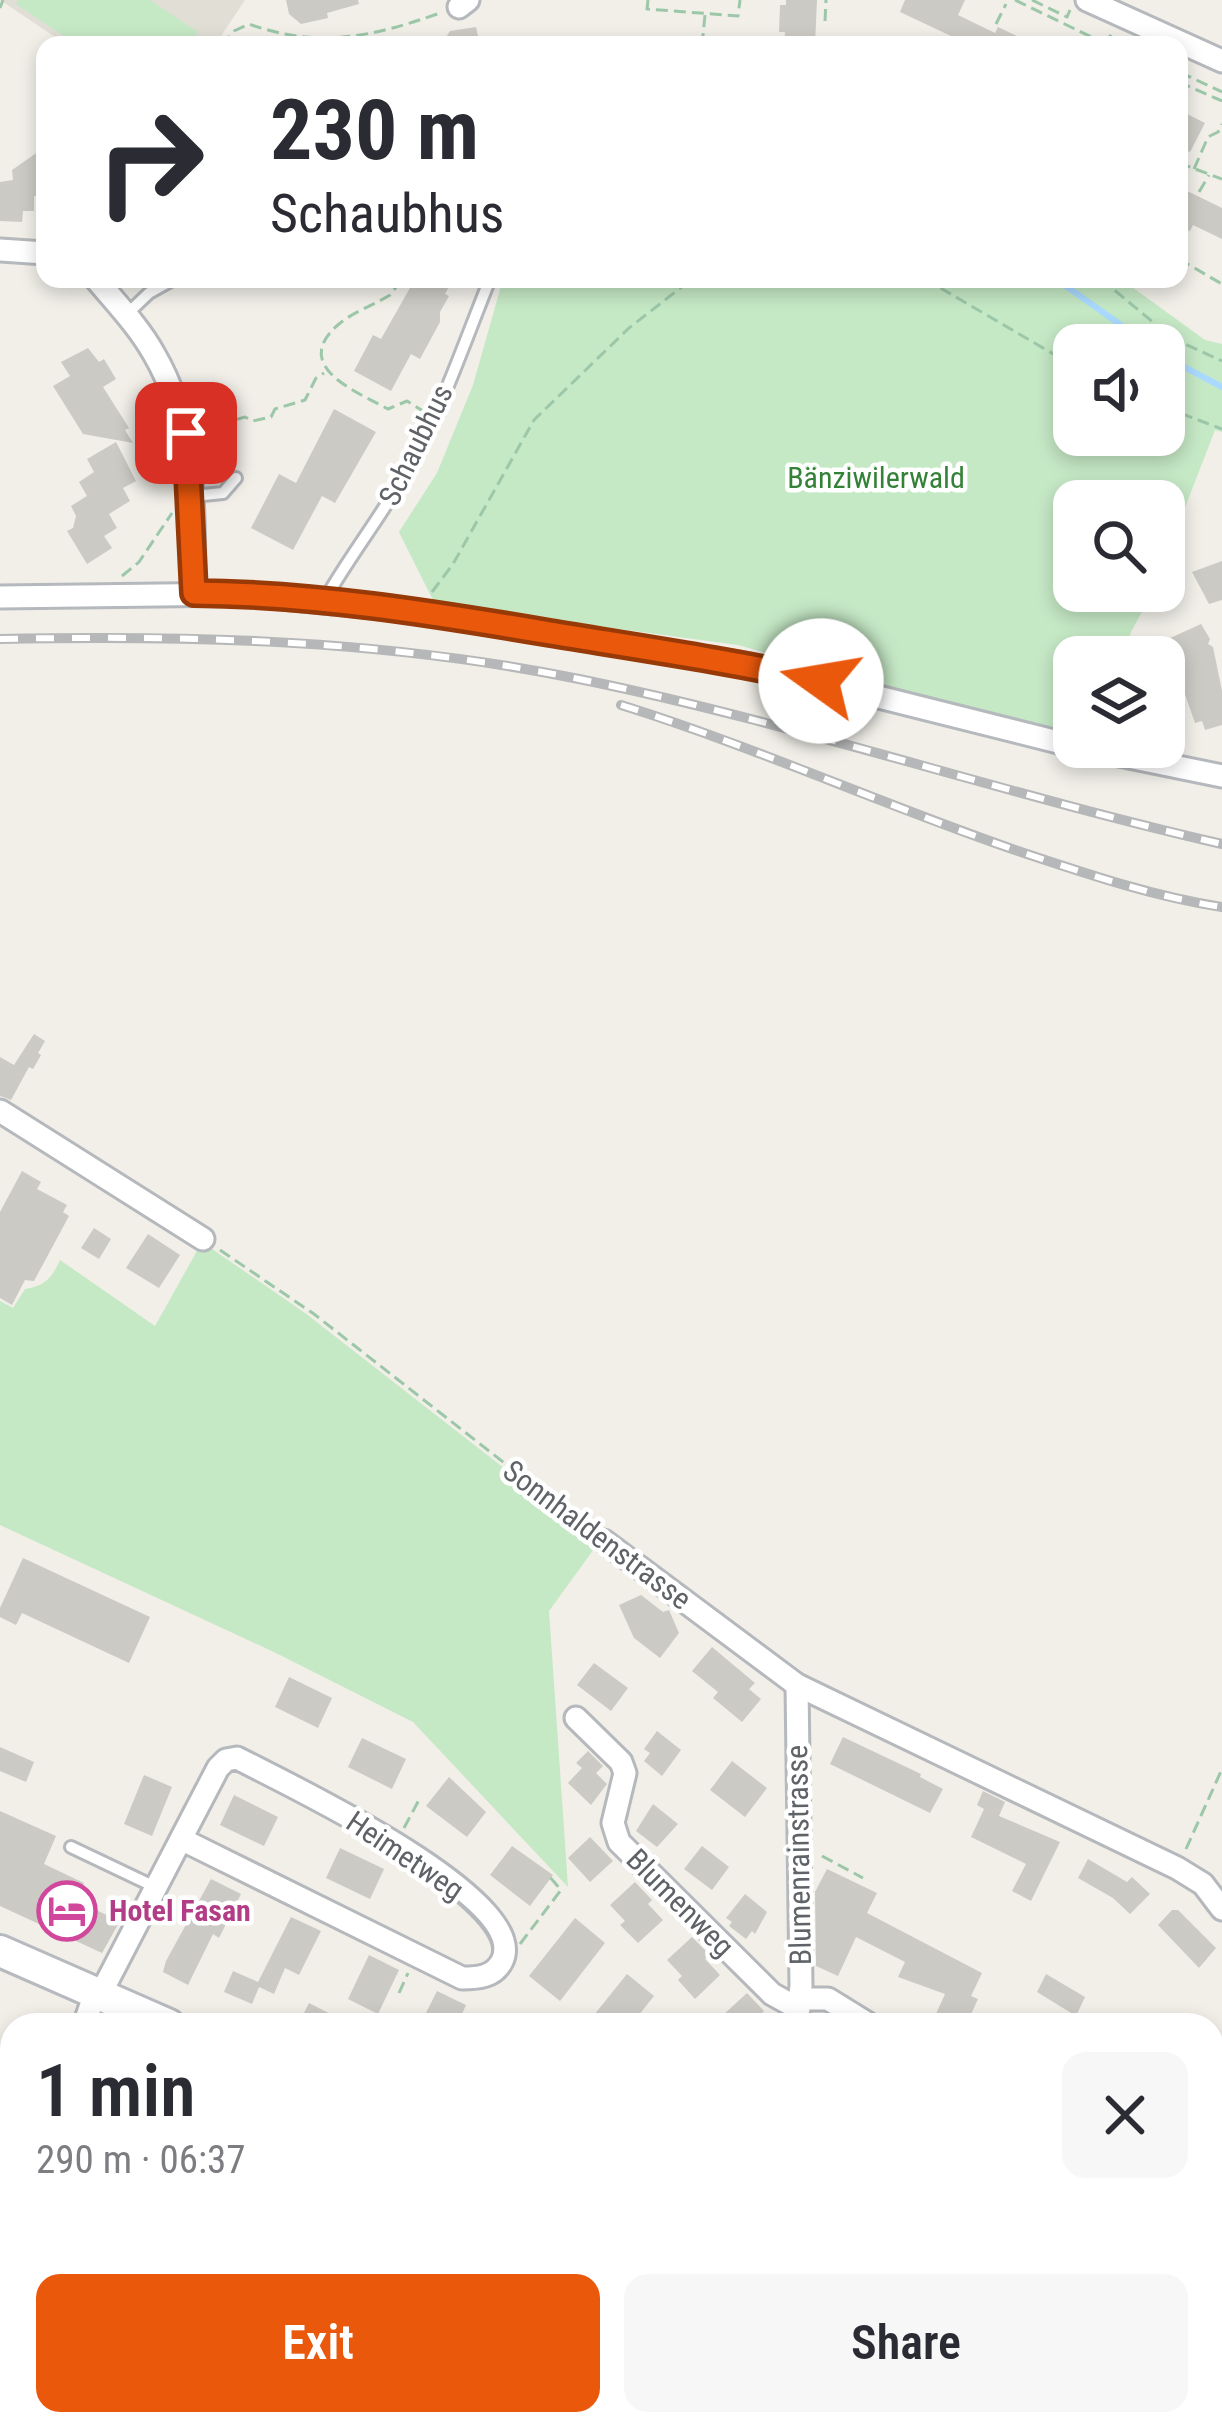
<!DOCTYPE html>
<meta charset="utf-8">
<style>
:root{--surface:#fff;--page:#f7f7f7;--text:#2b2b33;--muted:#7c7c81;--accent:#ea580c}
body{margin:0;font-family:"Roboto Condensed",sans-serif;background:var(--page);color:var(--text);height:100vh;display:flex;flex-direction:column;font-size:45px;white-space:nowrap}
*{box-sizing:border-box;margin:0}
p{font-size:39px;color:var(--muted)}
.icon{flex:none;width:66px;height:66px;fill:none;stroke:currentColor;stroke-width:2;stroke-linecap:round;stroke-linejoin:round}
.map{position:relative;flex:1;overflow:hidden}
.drawer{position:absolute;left:0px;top:2013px;width:1224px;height:423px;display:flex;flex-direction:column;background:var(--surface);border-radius:36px 36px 0 0;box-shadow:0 6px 18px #0003}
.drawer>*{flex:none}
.top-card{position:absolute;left:36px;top:36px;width:1152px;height:252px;border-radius:24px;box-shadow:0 6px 18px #0003;background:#fff;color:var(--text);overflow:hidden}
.tools{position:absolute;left:1053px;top:324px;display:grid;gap:24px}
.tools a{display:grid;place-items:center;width:132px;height:132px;border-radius:24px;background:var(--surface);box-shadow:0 6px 18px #0003;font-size:60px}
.pin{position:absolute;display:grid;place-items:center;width:102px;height:102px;color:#fff;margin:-51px;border-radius:24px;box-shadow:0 6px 18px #0006}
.me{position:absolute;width:132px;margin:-66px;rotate:283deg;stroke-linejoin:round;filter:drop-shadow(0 0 9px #0008)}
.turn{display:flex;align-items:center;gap:42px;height:252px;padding:0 36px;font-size:54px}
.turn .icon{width:156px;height:156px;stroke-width:2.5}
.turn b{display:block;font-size:84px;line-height:102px}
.round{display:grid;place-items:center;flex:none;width:126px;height:126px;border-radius:24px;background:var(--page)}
.overview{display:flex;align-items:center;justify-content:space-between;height:204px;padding:0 36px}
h1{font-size:72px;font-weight:600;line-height:90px}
.action{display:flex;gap:24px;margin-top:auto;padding:24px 36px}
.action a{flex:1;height:138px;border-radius:24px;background:var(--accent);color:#fff;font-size:48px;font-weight:600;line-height:138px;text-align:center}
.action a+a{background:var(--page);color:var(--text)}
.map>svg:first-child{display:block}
.education{fill:#e1ded6}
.green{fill:#c5e8c5;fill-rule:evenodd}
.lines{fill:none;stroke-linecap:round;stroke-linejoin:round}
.stream{stroke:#aadaff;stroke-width:6}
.building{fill:#cccac5}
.lane-casing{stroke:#b5b8bc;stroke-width:16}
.street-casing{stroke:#b5b8bc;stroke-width:27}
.secondary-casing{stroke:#b6babf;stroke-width:36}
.path{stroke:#9cc7a9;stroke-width:3;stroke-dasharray:12 6;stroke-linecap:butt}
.lane{stroke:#fff;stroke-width:10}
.street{stroke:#fff;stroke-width:21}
.secondary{stroke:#fff;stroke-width:30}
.rail-casing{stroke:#b6b7b8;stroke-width:10}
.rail{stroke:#fff;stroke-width:6;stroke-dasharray:18;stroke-linecap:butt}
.route-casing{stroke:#983908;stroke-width:30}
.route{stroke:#ea580c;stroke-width:21}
.labels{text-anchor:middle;stroke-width:9;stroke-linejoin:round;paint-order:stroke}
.street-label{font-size:30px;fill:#5f6368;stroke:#fff}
.park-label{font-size:30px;fill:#348238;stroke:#fff}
.hotel-label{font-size:30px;font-weight:bold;fill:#b23c85;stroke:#fff;text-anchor:start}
</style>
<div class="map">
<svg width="1222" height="2435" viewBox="0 0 1222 2435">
<rect width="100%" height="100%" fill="#f1efe8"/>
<polygon class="education" points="0,0 245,0 215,45 67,45"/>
<g class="green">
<polygon points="18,0 150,0 198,32 189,45 77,45 16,4"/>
<path d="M 503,279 L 1121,279 L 1205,340 L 1222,344 L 1222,432 L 1215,430 L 1164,562 L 1164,501 L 1074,501 L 1074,591 L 1153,591 L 1131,632 L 1123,657 L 1074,657 L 1074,739 L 738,645 L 435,604 L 399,532 L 437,473 L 473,385 ZM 1074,345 L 1164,345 L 1164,435 L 1074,435 Z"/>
<path d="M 202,1242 L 305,1313 L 599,1542 L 549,1611 L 568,1887 L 413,1722 L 276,1653 L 0,1525 L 0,1301 L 13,1308 L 25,1289 C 45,1286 52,1278 60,1260 L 155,1326 Z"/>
<polygon points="12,2268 12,2424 349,2424 359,2435 0,2435 0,2288 1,2273 9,2274"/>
</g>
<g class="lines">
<g class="stream">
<polyline points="1056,279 1149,345"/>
<polyline points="1164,356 1222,387"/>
</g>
</g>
<g class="building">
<polygon points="286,0 358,0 359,4 327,13 328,18 301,24 289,14"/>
<polygon points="786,0 817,0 815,45 784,45 785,32 779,32 780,5 786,5"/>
<polygon points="905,0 965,0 958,15 995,33 998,27 1036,45 946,45 951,36 900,12"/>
<polygon points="476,27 480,45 441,45 450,31"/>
<polygon points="1179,110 1205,123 1190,152 1179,147"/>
<polygon points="45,147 45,196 34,196 34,211 23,211 22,222 0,221 0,182 13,180 12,170"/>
<polygon points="1179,187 1222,208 1222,239 1193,225 1190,231 1179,226"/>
<polygon points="415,279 453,279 445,294 449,296 440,312 440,322 420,359 411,354 391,391 354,371 373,335 381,339"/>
<polygon points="88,348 99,362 104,359 116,379 103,387 129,428 125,430 133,443 83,434 53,386 70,376 61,362"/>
<polygon points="334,409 376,432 335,503 322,496 293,550 251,528 279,474 296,483"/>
<polygon points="116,442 136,481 123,488 130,501 109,514 117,528 104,536 112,548 87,564 67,531 73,528 76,516 71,506 87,496 79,482 94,472 87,459"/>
<polygon points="1222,561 1222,600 1209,604 1192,572"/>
<polygon points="1201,624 1210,639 1208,644 1213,647 1222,691 1222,725 1205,730 1202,721 1195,723 1166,640"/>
<polygon points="34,1034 45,1041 38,1053 41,1055 33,1069 29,1067 11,1100 0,1096 0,1057 14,1065"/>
<polygon points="22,1171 41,1182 37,1189 67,1205 63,1212 69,1216 34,1281 25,1280 12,1305 0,1298 0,1212"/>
<polygon points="94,1228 111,1239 99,1259 81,1248"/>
<polygon points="148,1234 180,1255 159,1288 126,1268"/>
<polygon points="23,1558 150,1617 129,1663 22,1613 16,1625 0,1617 0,1608"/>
<polygon points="641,1595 663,1612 669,1610 679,1633 660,1658 634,1638 619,1605"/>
<polygon points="712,1647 755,1683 749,1689 761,1699 742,1722 713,1698 718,1692 692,1671"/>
<polygon points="594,1663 628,1688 611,1711 577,1685"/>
<polygon points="289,1677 332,1698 318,1728 275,1707"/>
<polygon points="657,1731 681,1750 662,1776 644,1761 650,1753 644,1749"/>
<polygon points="843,1737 921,1774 920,1777 943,1789 930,1813 830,1764"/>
<polygon points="362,1738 406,1759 392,1789 348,1767"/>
<polygon points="0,1747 34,1762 26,1782 0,1771"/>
<polygon points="588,1751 603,1766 596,1773 607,1784 591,1805 568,1783 582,1768 576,1763"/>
<polygon points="732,1761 767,1788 745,1817 710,1790"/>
<polygon points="144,1775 172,1787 152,1836 124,1824"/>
<polygon points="449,1777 486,1812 467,1837 426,1806"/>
<polygon points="983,1791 1005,1802 999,1816 1060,1842 1031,1901 1012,1891 1026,1864 971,1837 984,1809 977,1805"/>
<polygon points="234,1795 278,1817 264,1846 220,1825"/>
<polygon points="653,1804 678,1824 657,1847 636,1831"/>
<polygon points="0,1811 56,1836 44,1864 84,1883 76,1901 120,1921 102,1953 0,1906"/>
<polygon points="590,1837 613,1861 590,1882 568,1858"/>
<polygon points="512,1846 553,1875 530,1906 490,1875"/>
<polygon points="702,1846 729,1867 712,1890 684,1869"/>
<polygon points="340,1848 384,1869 370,1899 326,1878"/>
<polygon points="1088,1859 1127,1882 1132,1877 1150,1894 1130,1914 1113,1898 1078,1878"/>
<polygon points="827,1869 877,1893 867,1913 982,1973 971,1996 978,1999 966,2025 948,2025 950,2021 936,2014 945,1994 898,1977 905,1962 856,1937 838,1976 816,1966 815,1892"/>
<polygon points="211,1879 241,1894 219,1938 213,1934 188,1985 163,1972 166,1961"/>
<polygon points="635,1882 652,1900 648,1904 663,1920 638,1943 620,1925 625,1921 610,1905"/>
<polygon points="745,1894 767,1912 755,1934 752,1931 746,1939 729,1926 732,1922 726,1918"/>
<polygon points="1172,1910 1178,1910 1216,1948 1199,1968 1158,1925"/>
<polygon points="291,1917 321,1931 299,1975 285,1968 274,1994 259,1987 252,2004 224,1992 233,1971 258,1982"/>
<polygon points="575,1918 605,1943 560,2001 529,1976"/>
<polygon points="692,1937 710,1955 705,1959 720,1975 695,1999 678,1980 682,1976 667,1960"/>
<polygon points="369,1955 399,1970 378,2014 348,1999"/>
<polygon points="627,1974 654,1996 631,2025 586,2025"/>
<polygon points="1046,1974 1085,1997 1076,2016 1037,1992"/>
<polygon points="437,1991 466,2005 457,2025 420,2025"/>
<polygon points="747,1993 764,2011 760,2015 769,2025 730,2025 722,2016"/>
<polygon points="309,2003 352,2025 298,2025"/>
</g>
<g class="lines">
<g class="lane-casing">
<g id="lane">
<polyline points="126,315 149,293 174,279"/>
<polyline points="193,496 223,493 236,478"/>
<path d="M 324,601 C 353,550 391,504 418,451 C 446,397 467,336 490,279"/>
<polyline points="71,1847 155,1887"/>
<polyline points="1062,2025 1067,2022"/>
<polyline points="0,2265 12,2230"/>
</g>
</g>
<g class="street-casing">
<g id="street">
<polyline points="1087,0 1222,61"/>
<polyline points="459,7 468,0"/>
<polyline points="0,250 45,253"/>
<path d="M 96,279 C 116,303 139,327 154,354 C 197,427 193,511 194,593"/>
<polyline points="0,597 240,594 417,611 751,665 1074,746"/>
<polyline points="1080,747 1222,776"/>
<polyline points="0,1111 203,1239"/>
<polyline points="604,1541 797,1685 1177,1868 1203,1884 1222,1909"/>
<polyline points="576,1718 621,1762 625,1773 613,1823 619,1842 772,1994 799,2009"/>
<polyline points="801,1999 828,1999 870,2025"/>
<path d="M 84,2025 L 92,2002 L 100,1995 L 181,1839 L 462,1978 C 478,1978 494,1977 502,1961 C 532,1899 283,1782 237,1758 L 226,1760 L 218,1768 L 181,1839"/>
<polyline points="796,2025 801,1986 797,1685"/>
<polyline points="1212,2057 1222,2062"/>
<polyline points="1212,2231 1222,2238"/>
<polyline points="458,2424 468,2435"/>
<polyline points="576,2424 586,2435"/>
<polyline points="644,2435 650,2424"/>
</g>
</g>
<g class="secondary-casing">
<g id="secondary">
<polyline points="0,1951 169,2025"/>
<polyline points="764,2424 778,2435"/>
</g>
</g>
<g class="path">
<polyline points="648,0 647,9 738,16 740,0"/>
<polyline points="1015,0 1108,45"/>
<polyline points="1032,0 1067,17 1070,10"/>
<polyline points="0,8 3,0"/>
<polyline points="825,21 826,0"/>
<polyline points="996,24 1006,4"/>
<path d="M 222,45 L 234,31 L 249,24 C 319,49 372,37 440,13"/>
<polyline points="702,45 705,15"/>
<polyline points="1105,45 1110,36 1131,44"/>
<polyline points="1179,77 1185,64"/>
<polyline points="1179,82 1222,101"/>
<polyline points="1183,83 1188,76 1222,92"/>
<polyline points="1179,163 1222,179"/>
<polyline points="1194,169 1208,137 1218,132 1222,124"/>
<polyline points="1199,192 1209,175"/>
<polyline points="1179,259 1222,284"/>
<path d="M 393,279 L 396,287 L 390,295 C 374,305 353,312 339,324 C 289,366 357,392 388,409 L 407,401 L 423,411"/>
<polyline points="925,279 1074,366"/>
<polyline points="1101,279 1172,338 1222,361"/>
<polyline points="1164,407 1222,429"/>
<polyline points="202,429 245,417 253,421 271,417 275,409 305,400 316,378 324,373"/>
<polyline points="122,576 139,562 172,513"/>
<polyline points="432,592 453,564 534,420 629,328 692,279"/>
<polyline points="220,1250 314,1314 590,1530"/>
<polyline points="404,1828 420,1798"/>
<polyline points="1186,1849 1222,1769"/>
<polyline points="822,1856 863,1878"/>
<polyline points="520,1944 561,1890 549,1876"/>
<polyline points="399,1993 408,1973"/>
<polyline points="1214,2409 1222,2398"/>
</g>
<use href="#lane" class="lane"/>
<use href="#street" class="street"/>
<use href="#secondary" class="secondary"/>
<g class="rail-casing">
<g id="rail">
<path d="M 0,639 C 194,635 388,640 579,679 C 796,723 1006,795 1222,844"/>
<path d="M 621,705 C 759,748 890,808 1027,854 C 1090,875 1156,897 1222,907"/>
</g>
</g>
<use href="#rail" class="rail"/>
</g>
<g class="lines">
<g class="route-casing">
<path id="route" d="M 186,433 L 194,593 C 313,594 432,613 550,633 C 641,648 731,661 821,681"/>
</g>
<use href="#route" class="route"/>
</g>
<defs>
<g id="hotel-ring" transform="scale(3)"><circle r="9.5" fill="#fff" stroke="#d1479c" stroke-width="1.5"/><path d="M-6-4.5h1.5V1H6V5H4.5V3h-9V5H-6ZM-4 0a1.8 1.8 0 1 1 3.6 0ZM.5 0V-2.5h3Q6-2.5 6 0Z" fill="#d1479c"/></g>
</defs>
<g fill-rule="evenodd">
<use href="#hotel-ring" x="67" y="1911"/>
</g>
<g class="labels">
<g class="street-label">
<text transform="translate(416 445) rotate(-64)" y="10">Schaubhus</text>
<text transform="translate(597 1535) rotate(37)" y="10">Sonnhaldenstrasse</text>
<text transform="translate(799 1855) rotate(-91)" y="10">Blumenrainstrasse</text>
<text transform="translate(405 1856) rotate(34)" y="10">Heimetweg</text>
<text transform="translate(680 1903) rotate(45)" y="10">Blumenweg</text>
</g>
<g class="park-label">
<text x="876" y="488">Bänziwilerwald</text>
</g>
<g class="hotel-label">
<text x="109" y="1921">Hotel Fasan</text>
</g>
</g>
</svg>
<div class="tools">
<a><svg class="icon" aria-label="sound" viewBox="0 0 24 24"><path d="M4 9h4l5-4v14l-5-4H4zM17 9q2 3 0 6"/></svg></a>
<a><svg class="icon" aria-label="search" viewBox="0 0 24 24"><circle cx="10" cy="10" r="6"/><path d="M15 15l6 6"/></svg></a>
<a><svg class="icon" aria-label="layers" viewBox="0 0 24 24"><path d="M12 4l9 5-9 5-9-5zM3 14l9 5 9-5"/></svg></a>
</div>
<div class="pin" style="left:186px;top:433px;background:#d93025"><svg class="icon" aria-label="arrive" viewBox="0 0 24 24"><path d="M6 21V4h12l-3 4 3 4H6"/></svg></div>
<svg class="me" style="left:821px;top:681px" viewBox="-20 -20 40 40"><circle r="19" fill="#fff"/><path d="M0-13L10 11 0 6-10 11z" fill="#ea580c"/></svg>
<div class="top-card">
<div class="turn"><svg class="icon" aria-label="right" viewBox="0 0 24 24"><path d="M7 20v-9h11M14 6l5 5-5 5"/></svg><div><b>230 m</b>Schaubhus</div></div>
</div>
<section class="drawer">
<div class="overview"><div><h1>1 min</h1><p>290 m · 06:37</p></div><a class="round"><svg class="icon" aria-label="close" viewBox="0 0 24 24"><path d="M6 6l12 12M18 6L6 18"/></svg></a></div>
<div class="action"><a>Exit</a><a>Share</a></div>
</section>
</div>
